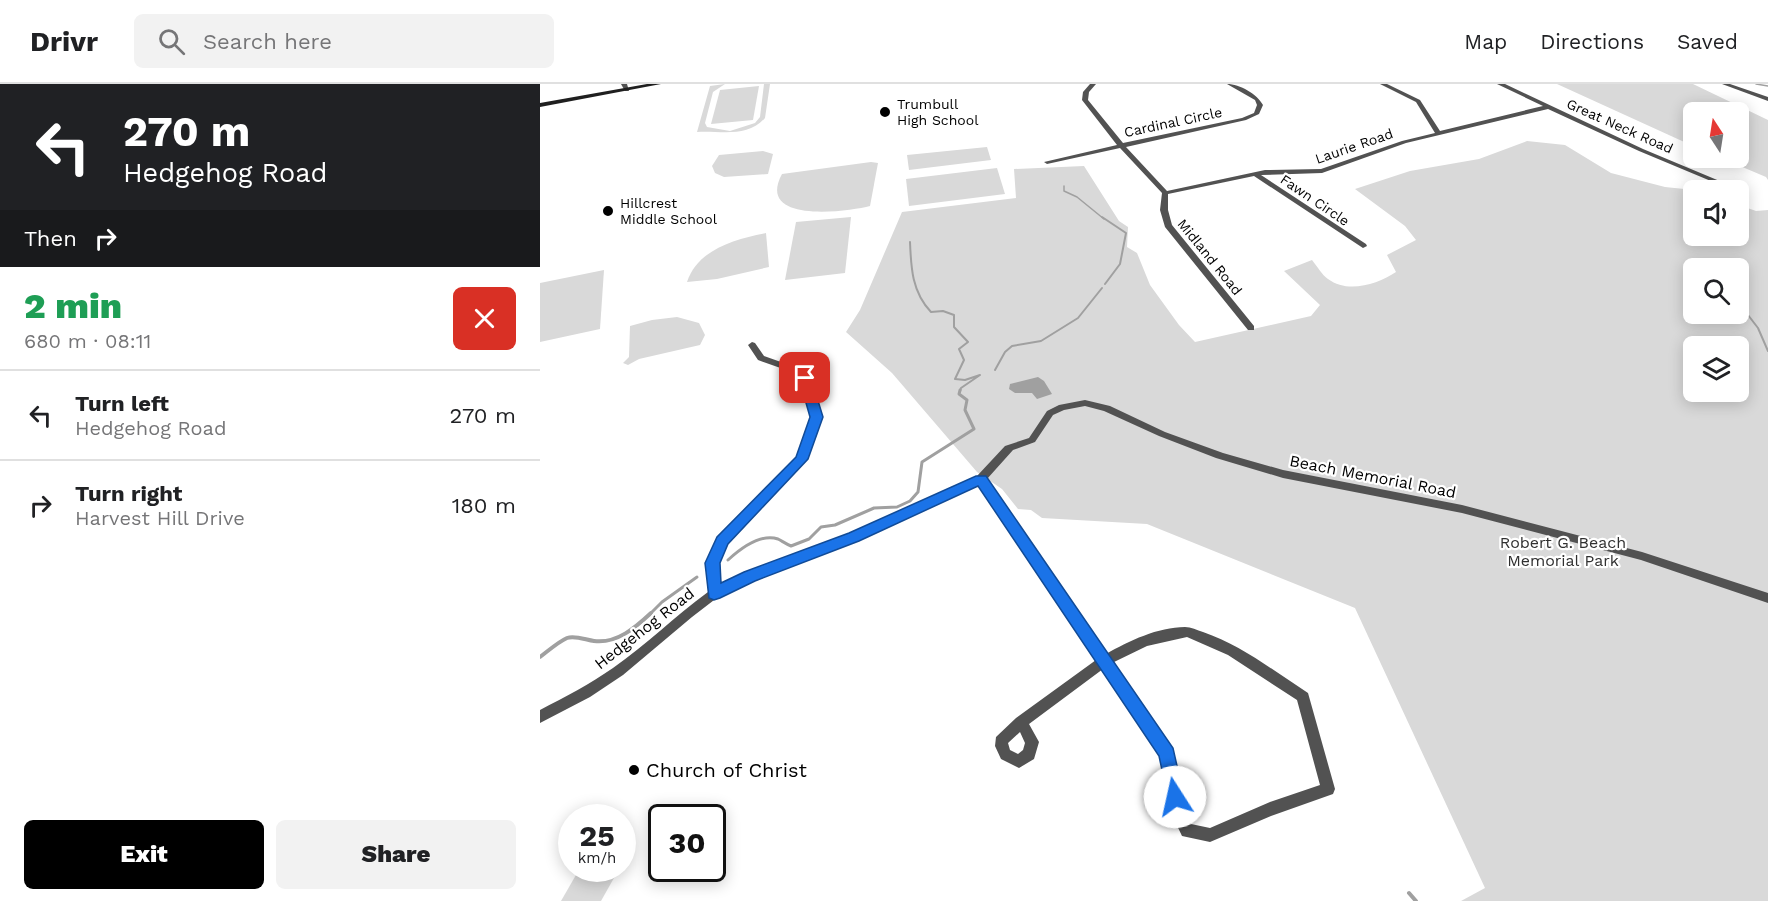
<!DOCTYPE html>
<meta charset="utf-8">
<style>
:root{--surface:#fff;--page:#f2f2f2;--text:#202124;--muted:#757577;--line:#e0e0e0;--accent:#000}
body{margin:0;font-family:"Work Sans",sans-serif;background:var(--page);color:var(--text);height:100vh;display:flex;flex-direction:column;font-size:22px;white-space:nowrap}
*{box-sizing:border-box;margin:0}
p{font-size:20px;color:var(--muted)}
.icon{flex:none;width:33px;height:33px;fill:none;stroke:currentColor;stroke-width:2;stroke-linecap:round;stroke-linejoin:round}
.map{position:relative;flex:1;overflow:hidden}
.drawer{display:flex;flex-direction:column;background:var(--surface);width:540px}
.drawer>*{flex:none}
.guide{background:#202124;color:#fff;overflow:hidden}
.needle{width:39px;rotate:348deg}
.controls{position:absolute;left:1143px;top:18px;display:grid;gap:12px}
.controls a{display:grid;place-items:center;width:66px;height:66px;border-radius:9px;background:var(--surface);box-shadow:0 3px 15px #0003;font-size:30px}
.speed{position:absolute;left:18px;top:720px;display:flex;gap:12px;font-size:30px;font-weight:700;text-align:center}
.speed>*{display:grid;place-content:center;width:78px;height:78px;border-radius:50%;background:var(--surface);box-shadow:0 3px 15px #0003;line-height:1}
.speed small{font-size:15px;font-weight:400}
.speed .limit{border:3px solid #111;border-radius:9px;background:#fff;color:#111}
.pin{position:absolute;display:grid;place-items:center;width:51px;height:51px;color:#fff;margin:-26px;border-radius:12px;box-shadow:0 3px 9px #0006}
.me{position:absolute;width:66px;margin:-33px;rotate:350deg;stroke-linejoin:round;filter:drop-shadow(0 0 4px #0008)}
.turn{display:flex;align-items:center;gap:21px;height:126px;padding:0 24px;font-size:27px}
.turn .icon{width:78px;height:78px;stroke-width:2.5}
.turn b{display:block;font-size:42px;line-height:51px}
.then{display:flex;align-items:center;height:57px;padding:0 24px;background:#0003;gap:12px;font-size:22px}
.round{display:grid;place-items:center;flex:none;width:63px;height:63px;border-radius:9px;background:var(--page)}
.head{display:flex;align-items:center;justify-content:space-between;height:102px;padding:0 24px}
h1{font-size:36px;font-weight:800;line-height:45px;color:#1e9e55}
.button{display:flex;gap:12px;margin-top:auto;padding:12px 24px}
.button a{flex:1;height:69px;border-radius:9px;background:var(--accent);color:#fff;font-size:24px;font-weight:800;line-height:69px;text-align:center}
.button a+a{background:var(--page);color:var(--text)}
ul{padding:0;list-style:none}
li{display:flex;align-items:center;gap:18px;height:90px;padding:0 24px;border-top:2px solid var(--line)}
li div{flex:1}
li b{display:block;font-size:22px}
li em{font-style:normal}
header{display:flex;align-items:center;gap:36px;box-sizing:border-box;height:84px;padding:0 30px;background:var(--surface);border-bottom:2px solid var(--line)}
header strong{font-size:28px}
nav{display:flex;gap:33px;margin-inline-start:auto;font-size:21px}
.search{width:420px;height:54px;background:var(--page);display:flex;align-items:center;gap:15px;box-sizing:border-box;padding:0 21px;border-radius:9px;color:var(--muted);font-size:22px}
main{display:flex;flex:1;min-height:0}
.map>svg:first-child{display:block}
.green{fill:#d9d9d9;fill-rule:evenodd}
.water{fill:#a0a0a0}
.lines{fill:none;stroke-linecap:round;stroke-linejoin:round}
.stream-far3{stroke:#a0a0a0;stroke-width:1.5}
.stream-far2{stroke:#a0a0a0;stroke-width:2}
.stream-far1{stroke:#a0a0a0;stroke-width:3}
.stream{stroke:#a0a0a0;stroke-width:4}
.street{fill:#525252;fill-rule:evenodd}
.secondary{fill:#1f1f1f;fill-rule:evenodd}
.route{fill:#1a73e8;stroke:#114b97;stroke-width:1.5}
.poi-dot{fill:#000;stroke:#fff;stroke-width:2}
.labels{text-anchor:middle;stroke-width:4.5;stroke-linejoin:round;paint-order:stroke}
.far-poi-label{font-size:14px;fill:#000;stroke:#fff;text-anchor:start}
.far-street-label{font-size:14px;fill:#000;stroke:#fff}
.street-label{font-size:16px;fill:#000;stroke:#fff}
.park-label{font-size:16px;fill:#303030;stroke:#fff}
.near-poi-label{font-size:20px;fill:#000;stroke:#fff;text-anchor:start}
</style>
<header>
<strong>Drivr</strong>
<div class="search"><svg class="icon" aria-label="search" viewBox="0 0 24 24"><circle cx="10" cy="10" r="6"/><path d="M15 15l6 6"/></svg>Search here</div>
<nav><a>Map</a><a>Directions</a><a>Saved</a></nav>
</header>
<main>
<section class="drawer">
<div class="guide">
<div class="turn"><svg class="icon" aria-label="left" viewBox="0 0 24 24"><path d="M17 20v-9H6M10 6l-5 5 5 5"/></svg><div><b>270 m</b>Hedgehog Road</div></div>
<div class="then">Then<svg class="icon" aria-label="right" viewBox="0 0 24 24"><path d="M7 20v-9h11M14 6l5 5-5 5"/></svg></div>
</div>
<div class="head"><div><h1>2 min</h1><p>680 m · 08:11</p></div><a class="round" style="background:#d93025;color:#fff"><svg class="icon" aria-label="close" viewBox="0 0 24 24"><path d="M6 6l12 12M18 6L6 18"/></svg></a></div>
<ul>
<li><svg class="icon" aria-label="left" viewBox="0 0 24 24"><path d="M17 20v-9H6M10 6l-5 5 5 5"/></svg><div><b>Turn left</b><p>Hedgehog Road</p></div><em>270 m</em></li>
<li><svg class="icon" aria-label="right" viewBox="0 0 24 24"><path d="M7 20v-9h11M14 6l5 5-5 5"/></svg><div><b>Turn right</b><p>Harvest Hill Drive</p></div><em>180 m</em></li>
</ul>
<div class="button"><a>Exit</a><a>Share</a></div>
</section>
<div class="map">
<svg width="1228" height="817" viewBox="0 0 1228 817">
<rect width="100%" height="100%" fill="#fff"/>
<g class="green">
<path d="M 185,0 L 173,8 L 165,39 L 167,43 L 190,47 L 215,39 L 220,33 L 224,0 L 230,0 L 225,34 C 207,55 178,46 157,48 L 170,2 Z"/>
<polygon points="1017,0 1153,0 1228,36 1228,96 1226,93 1181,74 1198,74 1198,28 1154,28 1153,62"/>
<polygon points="219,2 213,36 171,40 180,6"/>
<path d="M 987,57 L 1025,61 L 1071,89 L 1125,103 L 1154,106 L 1154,152 L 1198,152 L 1199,121 L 1216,127 L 1228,126 L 1228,817 L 921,817 L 945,804 L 815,524 L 607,440 L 502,434 L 491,426 L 478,425 L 462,405 L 437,388 L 352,289 L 306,248 L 320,226 L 362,128 L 476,114 L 474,85 L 544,82 L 579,137 L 588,143 L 587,163 L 597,169 L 610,201 L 639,241 L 655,258 L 771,232 L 780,221 L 744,187 L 772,176 C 777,182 782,191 788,195 C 808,210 838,200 856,188 L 847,171 L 876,156 L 865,142 L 815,105 L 870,87 L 939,75 ZM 1154,184 L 1198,184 L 1198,230 L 1154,230 ZM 1154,262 L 1198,262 L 1198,308 L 1154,308 Z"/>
<polygon points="447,63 451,76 369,86 367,71"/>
<polygon points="223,67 233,70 228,90 184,93 175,89 172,82 179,71"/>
<path d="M 331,78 L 338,79 L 330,122 C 307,128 215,140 242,90 Z"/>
<polygon points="457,84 465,110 369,122 366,95"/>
<polygon points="311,133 305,189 245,196 256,138"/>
<path d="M 226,149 L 229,183 L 177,195 L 147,198 C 158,165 195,155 226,149 Z"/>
<polygon points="64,186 60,245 0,258 0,199"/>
<polygon points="137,233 159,239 165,251 160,261 99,275 88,281 83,279 89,273 90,242 112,236"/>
<polygon points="40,784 78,784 79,785 61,817 21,817"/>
</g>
<polygon class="water" points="498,293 504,297 512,310 497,315 492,309 475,309 469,305 470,300"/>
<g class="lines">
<g class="stream-far3">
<polyline points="1216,0 1228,2"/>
<polyline points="524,102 524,107 537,113 564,135"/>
</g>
<g class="stream-far2">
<polyline points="562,133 586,149 580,180 565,200"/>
<path d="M 370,158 C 371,184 372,208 391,228 L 403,227 L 414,231 L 414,243 L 428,258 L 419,265 L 424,276 L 415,295 L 425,296 L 440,291 L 421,304 L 420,308"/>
<polyline points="1198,218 1218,244 1228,267"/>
<polyline points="455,286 465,268 472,262 501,257 538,234 562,204"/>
</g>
<g class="stream-far1">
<path d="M 188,476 C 200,465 220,449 238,455 C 242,457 246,460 251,462 L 269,455 L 281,443 L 295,441 L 334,424 L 357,423 L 370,417 L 378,408 L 382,378 L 434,345 L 425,326 L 427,316 L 419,310 L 420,306"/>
<polyline points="109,531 122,518 157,493"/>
</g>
<g class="stream">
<path d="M 0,573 C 8,567 18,558 27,554 C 35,551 46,556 54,557 C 77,560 96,543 111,529"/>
<polyline points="869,809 876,817"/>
</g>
<g class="street">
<polygon points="81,0 87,0 89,7 85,7"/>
<path d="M 550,0 L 556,0 L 549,8 L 548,16 L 583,59 L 702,34 L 714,29 L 717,21 L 715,16 L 687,0 C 700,0 717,10 723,21 L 719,30 L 706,36 L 586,63 L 627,107 L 725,86 L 781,85 L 862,57 L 895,49 L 876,18 L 840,0 L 847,0 L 880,16 L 900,47 L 1003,22 L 957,0 L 965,0 L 1103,65 L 1182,98 L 1193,106 L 1186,106 L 1178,100 L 1099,67 L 1008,25 L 866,59 L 782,89 L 721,91 L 826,160 L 827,162 L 823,164 L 714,92 L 628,110 L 628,126 L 632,141 L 714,242 L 714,246 L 708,246 L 625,143 L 620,126 L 622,109 L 580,64 L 507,80 L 504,78 L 577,61 L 542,16 L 543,8 Z"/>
<polygon points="1182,0 1190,0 1228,13 1228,17"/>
<path d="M 212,258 L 215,259 L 224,272 L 255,283 L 268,292 L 281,333 L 265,378 L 195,450 L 182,468 L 179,479 L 180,502 L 206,490 L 310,450 L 437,392 L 465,362 L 489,354 L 507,327 L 519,321 L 545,316 L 570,322 L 625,348 L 683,369 L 743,386 L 922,421 L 1102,468 L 1228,509 L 1228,519 L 1101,476 L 922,429 L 743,394 L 676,374 L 619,352 L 564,327 L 545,322 L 524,326 L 513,331 L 495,358 L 473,366 L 447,395 L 566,570 C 589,557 618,543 645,543 C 651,543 657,546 663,548 C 701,561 734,587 768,609 L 795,705 L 793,710 L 731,732 L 670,758 L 642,752 L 631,729 L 621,672 L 563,585 L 489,640 L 499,658 L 494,675 L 479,684 L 461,675 L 455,662 L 456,653 L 476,634 L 556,576 L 439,400 L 318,456 L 214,496 L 178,513 L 152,533 L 83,591 L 50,613 L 0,639 L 0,626 C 25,613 50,600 73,584 C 106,561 135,532 168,508 L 167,479 L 173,464 L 187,444 L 257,373 L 271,333 L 261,295 L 249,287 L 218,276 L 208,261 ZM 647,553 L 688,571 L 757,616 L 780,701 L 730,718 L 670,744 L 651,740 L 645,728 L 632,665 L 572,579 L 607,562 ZM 480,648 L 485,659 L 483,666 L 478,670 L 470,666 L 468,659 Z"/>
</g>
<polygon class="secondary" points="107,0 121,0 0,23 0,19"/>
</g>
<polygon class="route" points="265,290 271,294 283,333 268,375 188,460 180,479 181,499 204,488 309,449 436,392 446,392 633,664 644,713 642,719 635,722 629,719 619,672 438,402 319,457 215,497 180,514 174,516 169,514 165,479 177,453 256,373 270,333 259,294"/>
<g class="poi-dot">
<circle cx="345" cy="28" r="6"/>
<circle cx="68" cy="127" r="6"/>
<circle cx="94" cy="686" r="6"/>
</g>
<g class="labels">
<g class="far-poi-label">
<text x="357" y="25">Trumbull<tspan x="357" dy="16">High School</tspan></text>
<text x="80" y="124">Hillcrest<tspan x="80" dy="16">Middle School</tspan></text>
</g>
<g class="far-street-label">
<text transform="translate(633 38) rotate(-12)" y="5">Cardinal Circle</text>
<text transform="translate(1080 42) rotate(24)" y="5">Great Neck Road</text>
<text transform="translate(814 62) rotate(-19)" y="5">Laurie Road</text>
<text transform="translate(775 116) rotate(34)" y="5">Fawn Circle</text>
<text transform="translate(670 173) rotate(51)" y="5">Midland Road</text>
</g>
<g class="street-label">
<text transform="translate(833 392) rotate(11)" y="6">Beach Memorial Road</text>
<text transform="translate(104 544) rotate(-38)" y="6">Hedgehog Road</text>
</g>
<g class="park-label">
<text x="1023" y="464">Robert G. Beach<tspan x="1023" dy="18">Memorial Park</tspan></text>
</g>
<g class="near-poi-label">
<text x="106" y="693">Church of Christ</text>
</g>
</g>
</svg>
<div class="controls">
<a><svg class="needle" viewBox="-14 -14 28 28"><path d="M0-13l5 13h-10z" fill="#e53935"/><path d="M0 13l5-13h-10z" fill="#757577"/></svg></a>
<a><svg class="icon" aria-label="sound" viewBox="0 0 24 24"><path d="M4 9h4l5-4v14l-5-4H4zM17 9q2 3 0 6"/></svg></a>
<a><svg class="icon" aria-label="search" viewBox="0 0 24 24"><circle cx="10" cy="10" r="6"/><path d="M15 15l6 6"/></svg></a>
<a><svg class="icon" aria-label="layers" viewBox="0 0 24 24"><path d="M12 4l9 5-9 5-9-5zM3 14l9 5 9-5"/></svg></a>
</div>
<div class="speed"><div>25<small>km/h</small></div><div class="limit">30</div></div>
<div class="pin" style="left:265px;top:294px;background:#d93025"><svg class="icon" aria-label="arrive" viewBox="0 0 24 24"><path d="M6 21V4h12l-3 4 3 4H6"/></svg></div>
<svg class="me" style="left:635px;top:713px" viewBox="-20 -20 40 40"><circle r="19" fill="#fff"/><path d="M0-13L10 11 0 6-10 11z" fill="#1a73e8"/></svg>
</div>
</main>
